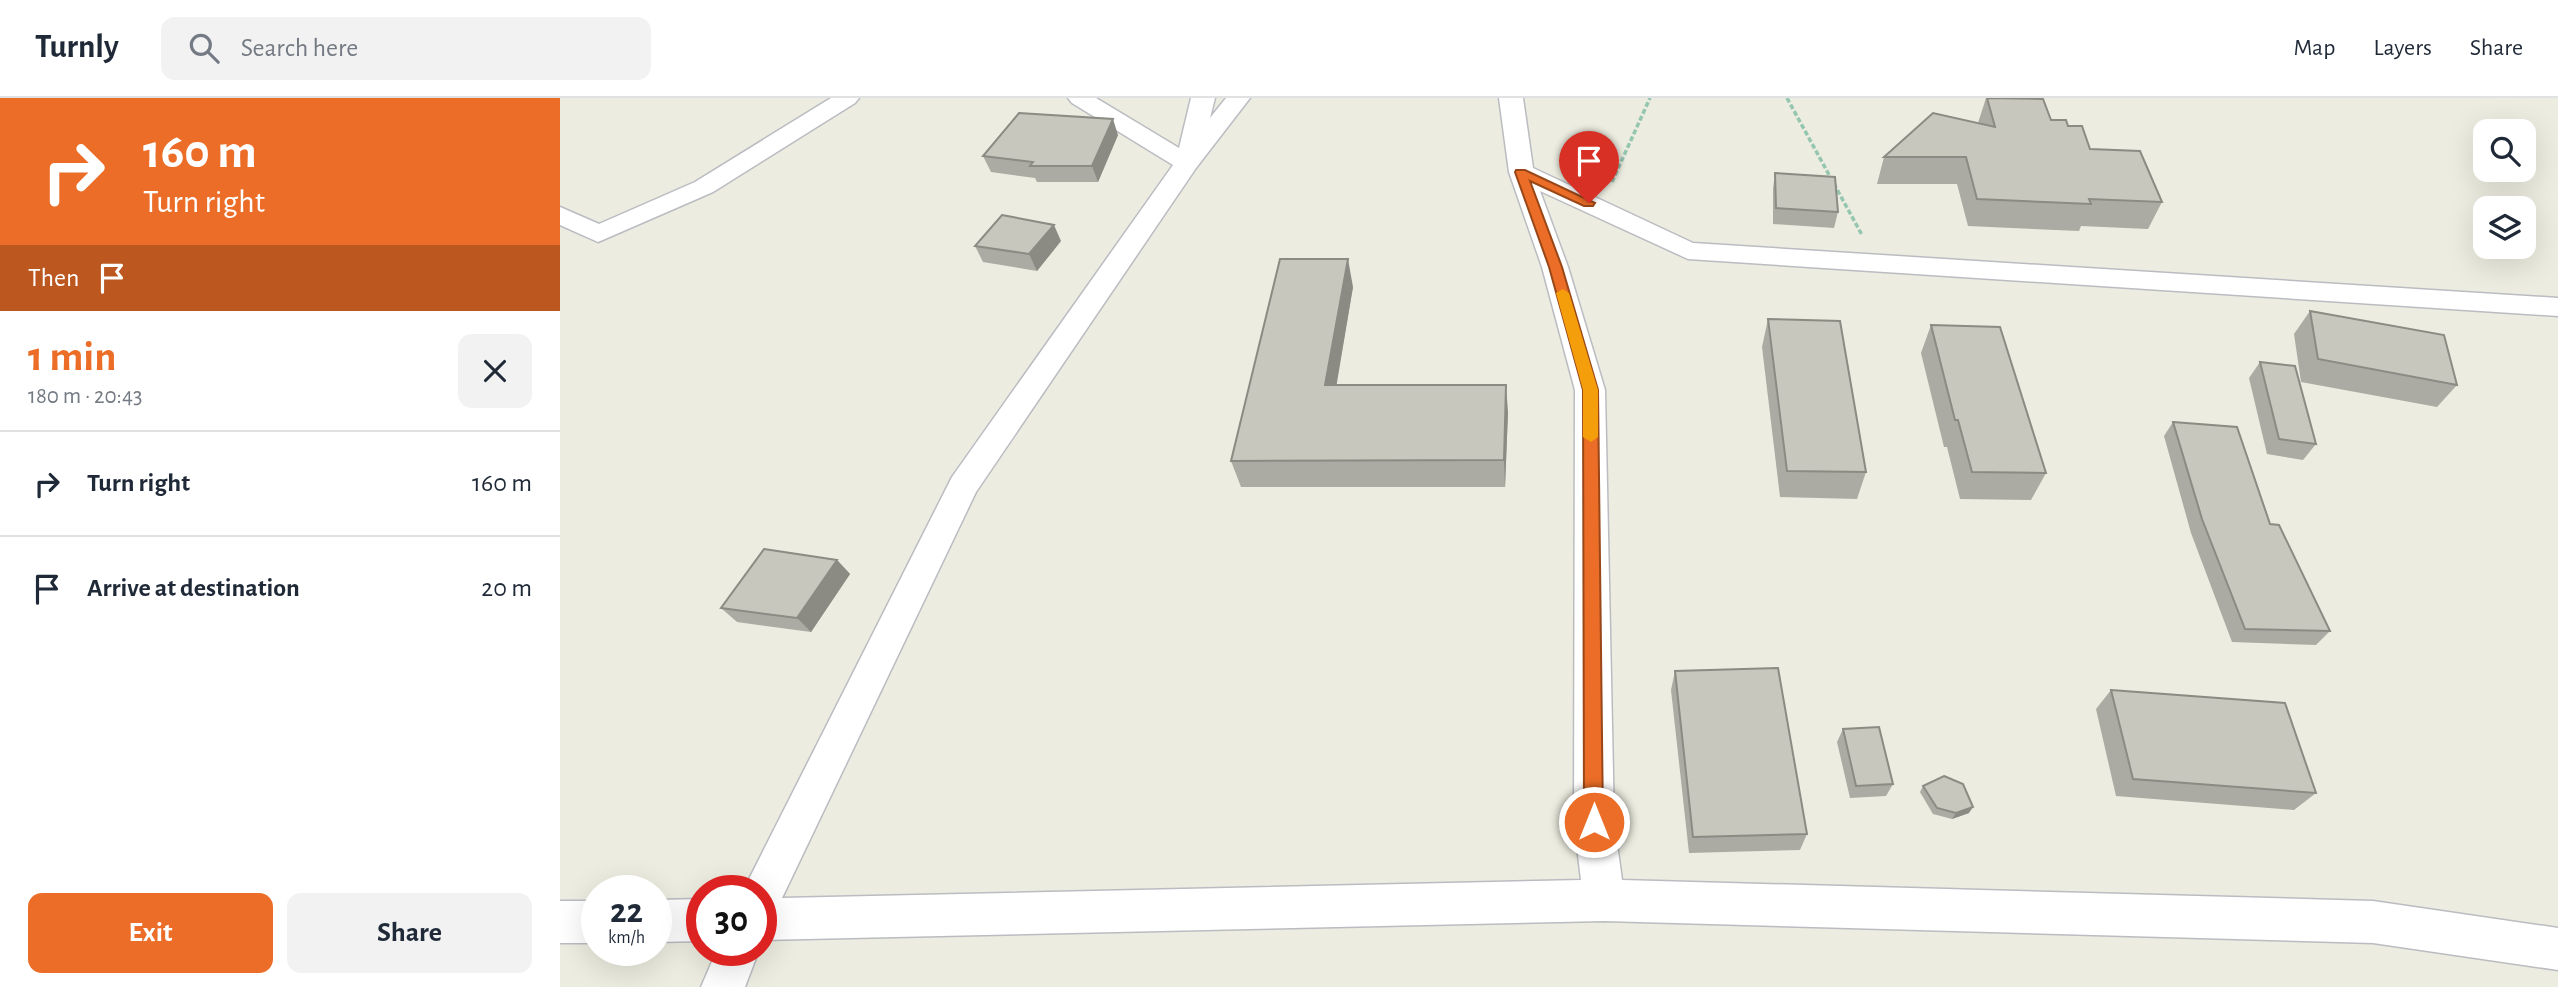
<!DOCTYPE html>
<meta charset="utf-8">
<style>
:root{--surface:#fff;--page:#f2f2f3;--text:#1f2937;--muted:#747a83;--line:#e0e1e3;--accent:#eb6d27}
body{margin:0;font-family:"Alegreya Sans",sans-serif;background:var(--page);color:var(--text);height:100vh;display:flex;flex-direction:column;font-size:26px;white-space:nowrap}
*{box-sizing:border-box;margin:0}
p{font-size:23px;color:var(--muted)}
.icon{flex:none;width:38px;height:38px;fill:none;stroke:currentColor;stroke-width:2;stroke-linecap:round;stroke-linejoin:round}
.map{position:relative;flex:1;overflow:hidden}
.side{display:flex;flex-direction:column;background:var(--surface);width:560px}
.side>*{flex:none}
.top-card{background:#eb6d27;color:#fff;overflow:hidden}
.fabs{position:absolute;left:1913px;top:21px;display:grid;gap:14px}
.fabs a{display:grid;place-items:center;width:63px;height:63px;border-radius:14px;background:var(--surface);box-shadow:0 7px 28px #0002;font-size:35px}
.speed{position:absolute;left:21px;top:777px;display:flex;gap:14px;font-size:35px;font-weight:700;text-align:center}
.speed>*{display:grid;place-content:center;width:91px;height:91px;border-radius:50%;background:var(--surface);box-shadow:0 7px 28px #0002;line-height:1}
.speed small{font-size:18px;font-weight:400}
.speed .limit{border:10px solid #d22;background:#fff;color:#111}
.pin{position:absolute;display:grid;place-items:center;width:60px;height:60px;color:#fff;margin:-72px -30px;border-radius:50% 50% 50% 0;rotate:-45deg;box-shadow:0 0 7px #0007}
.pin .icon{rotate:45deg}
.me{position:absolute;width:77px;margin:-38px;rotate:0deg;stroke-linejoin:round;filter:drop-shadow(0 0 5px #0008)}
.turn{display:flex;align-items:center;gap:24px;height:147px;padding:0 28px;font-size:32px}
.turn .icon{width:91px;height:91px;stroke-width:2.5}
.turn b{display:block;font-size:49px;line-height:60px}
.then{display:flex;align-items:center;height:66px;padding:0 28px;background:#0003;gap:14px;font-size:26px}
.round{display:grid;place-items:center;flex:none;width:74px;height:74px;border-radius:14px;background:var(--page)}
.summary{display:flex;align-items:center;justify-content:space-between;height:119px;padding:0 28px}
h1{font-size:42px;font-weight:700;line-height:52px;color:var(--accent)}
.cta{display:flex;gap:14px;margin-top:auto;padding:14px 28px}
.cta a{flex:1;height:80px;border-radius:14px;background:var(--accent);color:#fff;font-size:28px;font-weight:700;line-height:80px;text-align:center}
.cta a+a{background:var(--page);color:var(--text)}
ul{padding:0;list-style:none}
li{display:flex;align-items:center;gap:21px;height:105px;padding:0 28px;border-top:2px solid var(--line)}
li div{flex:1}
li b{display:block;font-size:26px}
li em{font-style:normal}
header{display:flex;align-items:center;gap:42px;box-sizing:border-box;height:98px;padding:0 35px;background:var(--surface);border-bottom:2px solid var(--line)}
header strong{font-size:33px}
nav{display:flex;gap:38px;margin-inline-start:auto;font-size:24px}
.search{width:490px;height:63px;background:var(--page);display:flex;align-items:center;gap:18px;box-sizing:border-box;padding:0 24px;border-radius:14px;color:var(--muted);font-size:26px}
main{display:flex;flex:1;min-height:0}
.map>svg:first-child{display:block}
.lines{fill:none;stroke-linecap:round;stroke-linejoin:round}
.street-casing{stroke:#bbbcc2;stroke-width:3}
.path{stroke:#95c6b0;stroke-width:3.5;stroke-dasharray:5 2.5;stroke-linecap:butt}
.street{fill:#fff;fill-rule:evenodd}
.wall{fill:#ababa3}
.shaded-wall{fill:#8b8b84}
.building{fill:#c7c7bd;stroke:#8b8b84;stroke-width:2}
.route{fill:#eb6d27;stroke:#994719;stroke-width:2}
.slow{fill:#f59e0b}
</style>
<header>
<strong>Turnly</strong>
<div class="search"><svg class="icon" aria-label="search" viewBox="0 0 24 24"><circle cx="10" cy="10" r="6"/><path d="M15 15l6 6"/></svg>Search here</div>
<nav><a>Map</a><a>Layers</a><a>Share</a></nav>
</header>
<main>
<section class="side">
<div class="top-card">
<div class="turn"><svg class="icon" aria-label="right" viewBox="0 0 24 24"><path d="M7 20v-9h11M14 6l5 5-5 5"/></svg><div><b>160 m</b>Turn right</div></div>
<div class="then">Then<svg class="icon" aria-label="arrive" viewBox="0 0 24 24"><path d="M6 21V4h12l-3 4 3 4H6"/></svg></div>
</div>
<div class="summary"><div><h1>1 min</h1><p>180 m · 20:43</p></div><a class="round"><svg class="icon" aria-label="close" viewBox="0 0 24 24"><path d="M6 6l12 12M18 6L6 18"/></svg></a></div>
<ul>
<li><svg class="icon" aria-label="right" viewBox="0 0 24 24"><path d="M7 20v-9h11M14 6l5 5-5 5"/></svg><div><b>Turn right</b></div><em>160 m</em></li>
<li><svg class="icon" aria-label="arrive" viewBox="0 0 24 24"><path d="M6 21V4h12l-3 4 3 4H6"/></svg><div><b>Arrive at destination</b></div><em>20 m</em></li>
</ul>
<div class="cta"><a>Exit</a><a>Share</a></div>
</section>
<div class="map">
<svg width="1998" height="889" viewBox="0 0 1998 889">
<rect width="100%" height="100%" fill="#ecece0"/>
<g class="lines">
<g class="street-casing">
<g id="street">
<polygon points="271,0 299,0 295,5 153,94 38,144 0,127 0,109 39,126 135,84"/>
<polygon points="508,0 536,0 619,50 631,0 655,0 650,20 666,0 690,0 636,70 416,394 222,800 1021,782 1014,724 1015,292 982,169 949,74 939,0 963,0 973,70 1133,145 1998,200 1998,218 1128,161 980,93 1008,169 1045,292 1054,724 1062,782 1813,803 1998,830 1998,872 1813,845 1044,823 201,842 201,793 183,793 392,379 613,67 512,5"/>
<polygon points="142,801 142,843 96,844 96,802"/>
<rect x="0" y="803" width="37" height="42"/>
<polygon points="157,852 199,852 185,889 141,889"/>
</g>
</g>
<g class="path">
<polyline points="1227,0 1302,137"/>
<polyline points="1052,84 1090,0"/>
</g>
<use href="#street" class="street"/>
</g>
<g class="wall">
<polygon points="1426,0 1458,0 1491,22 1508,28 1530,51 1602,104 1588,131 1521,128 1519,133 1408,128 1397,86 1317,86 1324,59 1418,25"/>
<polygon points="558,37 538,84 477,84 475,80 431,74 423,58"/>
<polygon points="1215,75 1278,114 1274,130 1213,126 1213,91"/>
<polygon points="501,143 477,173 423,164 415,148"/>
<polygon points="793,189 776,287 948,314 945,389 681,389 671,363"/>
<polygon points="1750,213 1897,287 1877,309 1741,284 1734,236"/>
<polygon points="1208,221 1306,374 1297,401 1220,399 1202,249"/>
<polygon points="1371,227 1486,375 1471,402 1400,401 1387,349 1384,349 1361,255"/>
<polygon points="1700,264 1756,346 1743,362 1707,356 1689,280"/>
<polygon points="1613,324 1710,426 1770,533 1756,547 1672,544 1631,435 1604,338"/>
<polygon points="277,462 290,476 251,534 177,524 161,510"/>
<polygon points="1115,573 1247,736 1240,752 1129,755 1111,592"/>
<polygon points="1551,592 1756,695 1734,712 1556,698 1536,611"/>
<polygon points="1283,631 1333,686 1326,698 1290,700 1277,644"/>
<polygon points="1363,688 1409,715 1392,721 1373,716 1360,694"/>
</g>
<g class="shaded-wall">
<polygon points="553,21 558,37 538,84 532,68"/>
<polygon points="494,127 501,143 477,173 469,156"/>
<polygon points="788,161 793,189 772,314 765,287"/>
<polygon points="946,287 948,314 945,389 944,362"/>
<polygon points="277,462 290,476 251,534 237,520"/>
<polygon points="1413,709 1409,715 1392,721 1396,715"/>
</g>
<g class="building">
<polygon points="1427,0 1483,1 1491,22 1506,22 1508,28 1522,28 1530,51 1580,53 1602,104 1529,101 1531,106 1417,101 1406,59 1324,59 1373,15 1435,29"/>
<polygon points="459,15 553,21 532,68 470,68 473,64 423,58"/>
<polygon points="1215,75 1275,79 1278,114 1216,110"/>
<polygon points="442,117 494,127 469,156 415,148"/>
<polygon points="720,161 788,161 765,287 946,287 944,362 671,363"/>
<polygon points="1750,213 1884,237 1897,287 1758,261"/>
<polygon points="1208,221 1280,223 1306,374 1227,373"/>
<polygon points="1371,227 1440,229 1486,375 1412,374 1398,322 1395,322"/>
<polygon points="1700,264 1735,268 1756,346 1719,341"/>
<polygon points="1613,324 1677,329 1710,426 1719,427 1770,533 1685,531 1642,421"/>
<polygon points="204,451 277,462 237,520 161,510"/>
<polygon points="1218,570 1247,736 1133,739 1115,573"/>
<polygon points="1551,592 1725,605 1756,695 1573,681"/>
<polygon points="1319,629 1333,686 1296,688 1283,631"/>
<polygon points="1384,678 1403,686 1413,709 1396,715 1377,710 1363,688"/>
</g>
<polygon class="route" points="956,72 965,72 1035,105 1033,108 1024,108 970,83 1002,169 1038,292 1043,724 1040,730 1034,733 1027,730 1024,724 1023,292 989,169 955,74"/>
<polygon class="slow" points="1003,191 1009,195 1038,292 1038,339 1031,344 1023,339 1023,292 996,195"/>
</svg>
<div class="fabs">
<a><svg class="icon" aria-label="search" viewBox="0 0 24 24"><circle cx="10" cy="10" r="6"/><path d="M15 15l6 6"/></svg></a>
<a><svg class="icon" aria-label="layers" viewBox="0 0 24 24"><path d="M12 4l9 5-9 5-9-5zM3 14l9 5 9-5"/></svg></a>
</div>
<div class="speed"><div>22<small>km/h</small></div><div class="limit">30</div></div>
<div class="pin" style="left:1029px;top:105px;background:#d93025"><svg class="icon" aria-label="arrive" viewBox="0 0 24 24"><path d="M6 21V4h12l-3 4 3 4H6"/></svg></div>
<svg class="me" style="left:1034px;top:724px" viewBox="-20 -20 40 40"><circle r="17" fill="#eb6d27" stroke="#fff" stroke-width="3"/><path d="M0-11L8 9 0 5-8 9z" fill="#fff"/></svg>
</div>
</main>
